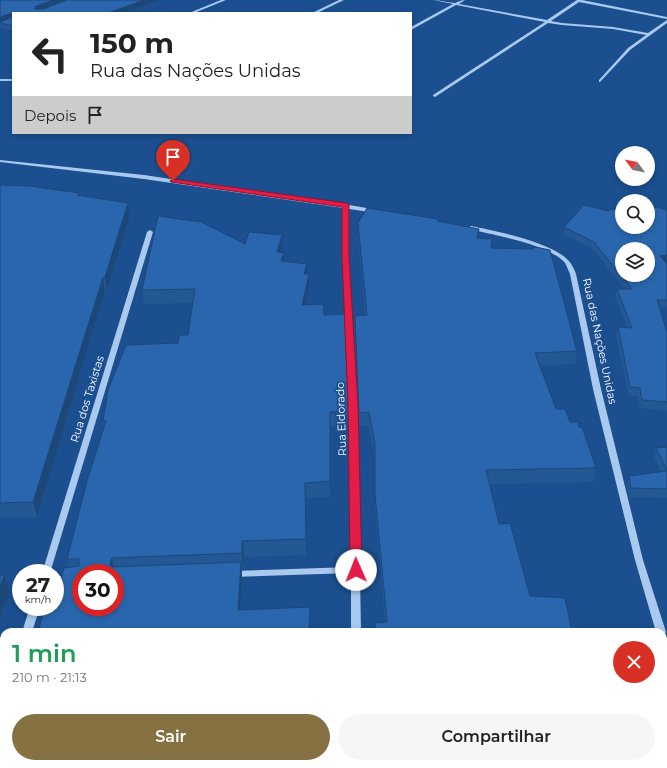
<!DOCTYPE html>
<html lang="pt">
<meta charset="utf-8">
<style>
:root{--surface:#fff;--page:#f6f6f6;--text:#222;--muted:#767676;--accent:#857141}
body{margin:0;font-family:Montserrat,sans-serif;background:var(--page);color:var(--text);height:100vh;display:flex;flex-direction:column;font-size:15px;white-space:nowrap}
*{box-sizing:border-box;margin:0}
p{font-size:13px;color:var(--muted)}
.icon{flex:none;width:22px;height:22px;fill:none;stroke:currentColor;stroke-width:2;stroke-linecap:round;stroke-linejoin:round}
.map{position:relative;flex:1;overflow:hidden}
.side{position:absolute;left:0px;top:628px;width:667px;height:140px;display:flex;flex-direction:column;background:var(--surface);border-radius:12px 12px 0 0;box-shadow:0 2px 6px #0003}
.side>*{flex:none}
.guide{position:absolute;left:12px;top:12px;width:400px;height:122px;border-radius:0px;box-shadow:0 2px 6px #0003;background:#fff;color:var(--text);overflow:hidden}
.needle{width:26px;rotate:302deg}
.tools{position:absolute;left:615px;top:146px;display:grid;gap:8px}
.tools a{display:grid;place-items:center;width:40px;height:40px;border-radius:50%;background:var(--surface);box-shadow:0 2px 6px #0003;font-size:20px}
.speed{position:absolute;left:12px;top:564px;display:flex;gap:8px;font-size:20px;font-weight:700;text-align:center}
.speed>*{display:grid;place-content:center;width:52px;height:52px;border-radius:50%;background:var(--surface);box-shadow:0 2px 6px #0003;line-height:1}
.speed small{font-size:10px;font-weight:400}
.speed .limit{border:6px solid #d22;background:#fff;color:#111}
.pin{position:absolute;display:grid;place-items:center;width:34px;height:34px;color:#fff;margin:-41px -17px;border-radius:50% 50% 50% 0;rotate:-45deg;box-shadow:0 0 4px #0007}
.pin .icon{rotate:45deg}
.me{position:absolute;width:44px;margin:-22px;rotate:359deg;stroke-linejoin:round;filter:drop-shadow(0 0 3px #0008)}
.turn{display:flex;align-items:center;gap:14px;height:84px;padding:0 12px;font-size:18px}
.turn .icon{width:52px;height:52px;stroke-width:2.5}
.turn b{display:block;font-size:28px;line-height:34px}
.then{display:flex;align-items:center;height:38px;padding:0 12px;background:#0003;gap:8px;font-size:15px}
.round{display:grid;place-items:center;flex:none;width:42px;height:42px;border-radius:21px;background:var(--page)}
.overview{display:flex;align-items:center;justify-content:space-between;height:68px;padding:0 12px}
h1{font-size:24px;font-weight:600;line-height:30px;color:#1e9e55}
.button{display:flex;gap:8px;margin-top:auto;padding:8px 12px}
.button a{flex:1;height:46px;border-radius:24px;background:var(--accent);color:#fff;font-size:16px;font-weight:600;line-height:46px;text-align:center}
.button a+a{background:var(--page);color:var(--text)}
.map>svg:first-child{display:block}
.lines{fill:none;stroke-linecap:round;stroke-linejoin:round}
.stream{fill:#9cc4f0;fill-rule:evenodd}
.minor{fill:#a9c9ee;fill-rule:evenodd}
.wall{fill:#245895}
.shaded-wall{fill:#1d4779}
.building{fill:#2a66ad;stroke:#1d4779;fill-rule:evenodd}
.route{fill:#e11d48;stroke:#92132f}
.labels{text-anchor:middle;stroke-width:4;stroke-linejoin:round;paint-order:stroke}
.street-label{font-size:11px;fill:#fff;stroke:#1b4f8f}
</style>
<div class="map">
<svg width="667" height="768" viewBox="0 0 667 768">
<rect width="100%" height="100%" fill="#1b4f8f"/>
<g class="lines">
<rect class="stream" x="0" y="79" width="13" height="2"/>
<g class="minor">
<polygon points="221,0 226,0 194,13 189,13"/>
<polygon points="339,0 344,0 317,13 312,13"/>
<path d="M 433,0 C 440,0 449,3 455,3 C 458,2 461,0 465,0 L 459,4 L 547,20 L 577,0 L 582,0 L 667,17 L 667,19 L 579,2 L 551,21 L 562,23 L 613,27 L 648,33 L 667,20 L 667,23 L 630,50 L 600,82 L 599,82 L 599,80 L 628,48 L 646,35 L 613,29 L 562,25 L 548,23 L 435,97 L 433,96 L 433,95 L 545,22 L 456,5 L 411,30 L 411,27 L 453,4 Z"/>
<polygon points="0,160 144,175 344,205 346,203 349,205 378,210 378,212 376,213 349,209 349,257 357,404 361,632 351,632 351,573 232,577 229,576 228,574 229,572 232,571 351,567 349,404 343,257 343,208 144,179 0,162"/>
<path d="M 471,226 C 496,231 551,242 568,260 C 572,264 574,269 576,274 L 601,389 L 643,560 L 666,632 L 664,635 L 663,635 L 663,632 L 656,632 L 635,560 L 593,389 L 570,274 C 568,270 567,266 565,263 C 549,244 493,235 469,229 L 468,228 Z"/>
<polygon points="150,230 153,232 50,573 42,573 147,232"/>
<rect x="55" y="576" width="26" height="6"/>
<polygon points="30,607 40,607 32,632 22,632"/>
<polygon points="663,636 667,639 667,657 663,654"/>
<polygon points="4,695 4,713 0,715 0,697"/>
<rect x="349" y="764" width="10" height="4"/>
</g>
</g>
<g class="wall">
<polygon points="0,0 160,0 124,13 13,13 13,31 0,28"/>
<polygon points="0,185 79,195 128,203 130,215 107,290 105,290 37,517 0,518"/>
<polygon points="614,210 649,212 666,262 667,264 667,307 660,308 667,332 667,411 640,408 638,396 629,396 616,335 618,327 627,327 615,297 617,289 625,289 593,249 563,234 564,227 609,211"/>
<polygon points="438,219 438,221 479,238 491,248 577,351 575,364 540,366 556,409 570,422 596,468 593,482 489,484 499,524 530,596 385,622 375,508 375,458 368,426 359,426 354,328 355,316 365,315 358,235 358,223"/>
<polygon points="282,235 282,248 281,253 284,262 307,274 309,288 305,305 324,315 348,411 348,426 330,427 330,497 305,498 306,555 244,557 243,569 242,569 242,578 240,610 310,623 310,632 38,632 68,567 67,559 104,428 103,421 178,343 188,335 193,303 144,304 142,290 245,244"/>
<polygon points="667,447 667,498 629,497 627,485 629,476 661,472 654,457 656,448"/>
<polygon points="663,719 667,719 667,768 659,768 658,764 663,764"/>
</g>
<g class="shaded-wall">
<polygon points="54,0 70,0 37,12 35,9 36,6"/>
<polygon points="144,0 160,0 124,13 108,13"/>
<polygon points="12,13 13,19 0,22 0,17"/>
<polygon points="128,203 130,215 107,290 105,277"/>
<polygon points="282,235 282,248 278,266 277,252"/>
<polygon points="284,253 284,266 281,261"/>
<polygon points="667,255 667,262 659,263 660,256"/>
<polygon points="307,264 307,277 304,274"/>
<polygon points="309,274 309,288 302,319 302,305"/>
<polygon points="103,277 105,290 37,517 33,502"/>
<polygon points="242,541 244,557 243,569 242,553"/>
<polygon points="112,558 115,573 110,565"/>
<polygon points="241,562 242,578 239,626 238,610"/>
<polygon points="4,575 9,591 0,617 0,588"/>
<polygon points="310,607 310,632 309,632"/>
</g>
<g class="building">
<polygon points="0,0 54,0 36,6 35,9 43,9 67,0 144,0 108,13 13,13 13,17 12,13 0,17"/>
<polygon points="13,17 13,26 0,23 0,22"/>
<polygon points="0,185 29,186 79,193 77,195 128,203 105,277 103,277 33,502 0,503"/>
<path d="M 622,203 L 622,227 L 648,227 L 648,211 L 649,212 L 656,207 L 667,210 L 667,255 L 660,256 L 667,264 L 667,300 L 657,300 L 667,332 L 667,402 L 642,400 L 640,388 L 630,387 L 618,327 L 632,328 L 617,289 L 632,289 L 594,242 L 564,227 L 584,205 L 609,211 L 611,209 L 614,210 ZM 622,249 L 648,249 L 648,275 L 622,275 Z"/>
<polygon points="367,208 438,219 437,221 479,229 477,238 492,239 491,248 533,249 535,247 550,250 577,351 535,353 556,409 565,409 570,422 578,422 579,427 582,427 596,468 486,470 499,524 510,523 530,596 565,598 572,632 376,632 375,623 387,622 375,494 375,444 369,412 359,413 355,316 367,315 358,223"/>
<path d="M 158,216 L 201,222 L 245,244 L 249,232 L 282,235 L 277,252 L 284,253 L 281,261 L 307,264 L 304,274 L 309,274 L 302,305 L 323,304 L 324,315 L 345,314 L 348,411 L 330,412 L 330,481 L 305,483 L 306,539 L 242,541 L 242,553 L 112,558 L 110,565 L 112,567 L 241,562 L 238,610 L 310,607 L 309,632 L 38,632 L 45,607 L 55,607 L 55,594 L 56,594 L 64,568 L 79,566 L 79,559 L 67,559 L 87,481 L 106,421 L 103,421 L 108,390 L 126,345 L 178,343 L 179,335 L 188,335 L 195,289 L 142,290 ZM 81,573 L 115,573 L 115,607 L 81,607 Z"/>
<polygon points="667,447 667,470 656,448"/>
<polygon points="667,471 667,489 631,488 629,476"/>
<polygon points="0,575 4,575 0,588"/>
<polygon points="663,719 667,719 667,766 663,751"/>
<polygon points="4,763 4,764 321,764 321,768 0,768 0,764"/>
<polygon points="388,764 531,764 532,768 388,768"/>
</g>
<polygon class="route" points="173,179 346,203 349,205 349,257 358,404 362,570 360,573 352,573 350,570 348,404 342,257 342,207 171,182 170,181"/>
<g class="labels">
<g class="street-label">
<text transform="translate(600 341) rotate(78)" y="4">Rua das Nações Unidas</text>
<text transform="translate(87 399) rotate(-73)" y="4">Rua dos Taxistas</text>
<text transform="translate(341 419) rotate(-92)" y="4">Rua Eldorado</text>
</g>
</g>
</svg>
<div class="tools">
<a><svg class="needle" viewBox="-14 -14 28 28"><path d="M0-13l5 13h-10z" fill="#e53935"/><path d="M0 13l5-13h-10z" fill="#767676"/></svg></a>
<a><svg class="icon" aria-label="search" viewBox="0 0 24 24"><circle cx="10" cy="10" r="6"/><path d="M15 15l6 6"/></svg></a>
<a><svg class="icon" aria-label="layers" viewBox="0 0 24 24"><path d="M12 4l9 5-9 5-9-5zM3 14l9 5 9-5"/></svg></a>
</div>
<div class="speed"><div>27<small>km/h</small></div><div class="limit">30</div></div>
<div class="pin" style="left:173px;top:181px;background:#d93025"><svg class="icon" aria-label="arrive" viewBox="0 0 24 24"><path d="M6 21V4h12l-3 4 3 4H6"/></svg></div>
<svg class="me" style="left:356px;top:570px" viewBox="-20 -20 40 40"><circle r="19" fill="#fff"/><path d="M0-13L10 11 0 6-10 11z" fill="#e11d48"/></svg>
<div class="guide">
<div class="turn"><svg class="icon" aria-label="left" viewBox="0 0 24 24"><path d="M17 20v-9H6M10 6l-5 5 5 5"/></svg><div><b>150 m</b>Rua das Nações Unidas</div></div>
<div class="then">Depois<svg class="icon" aria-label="arrive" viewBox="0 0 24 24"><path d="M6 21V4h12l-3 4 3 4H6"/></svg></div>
</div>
<section class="side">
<div class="overview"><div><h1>1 min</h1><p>210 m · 21:13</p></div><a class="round" style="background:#d93025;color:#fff"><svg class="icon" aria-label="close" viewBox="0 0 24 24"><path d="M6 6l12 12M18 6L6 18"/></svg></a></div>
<div class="button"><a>Sair</a><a>Compartilhar</a></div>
</section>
</div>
